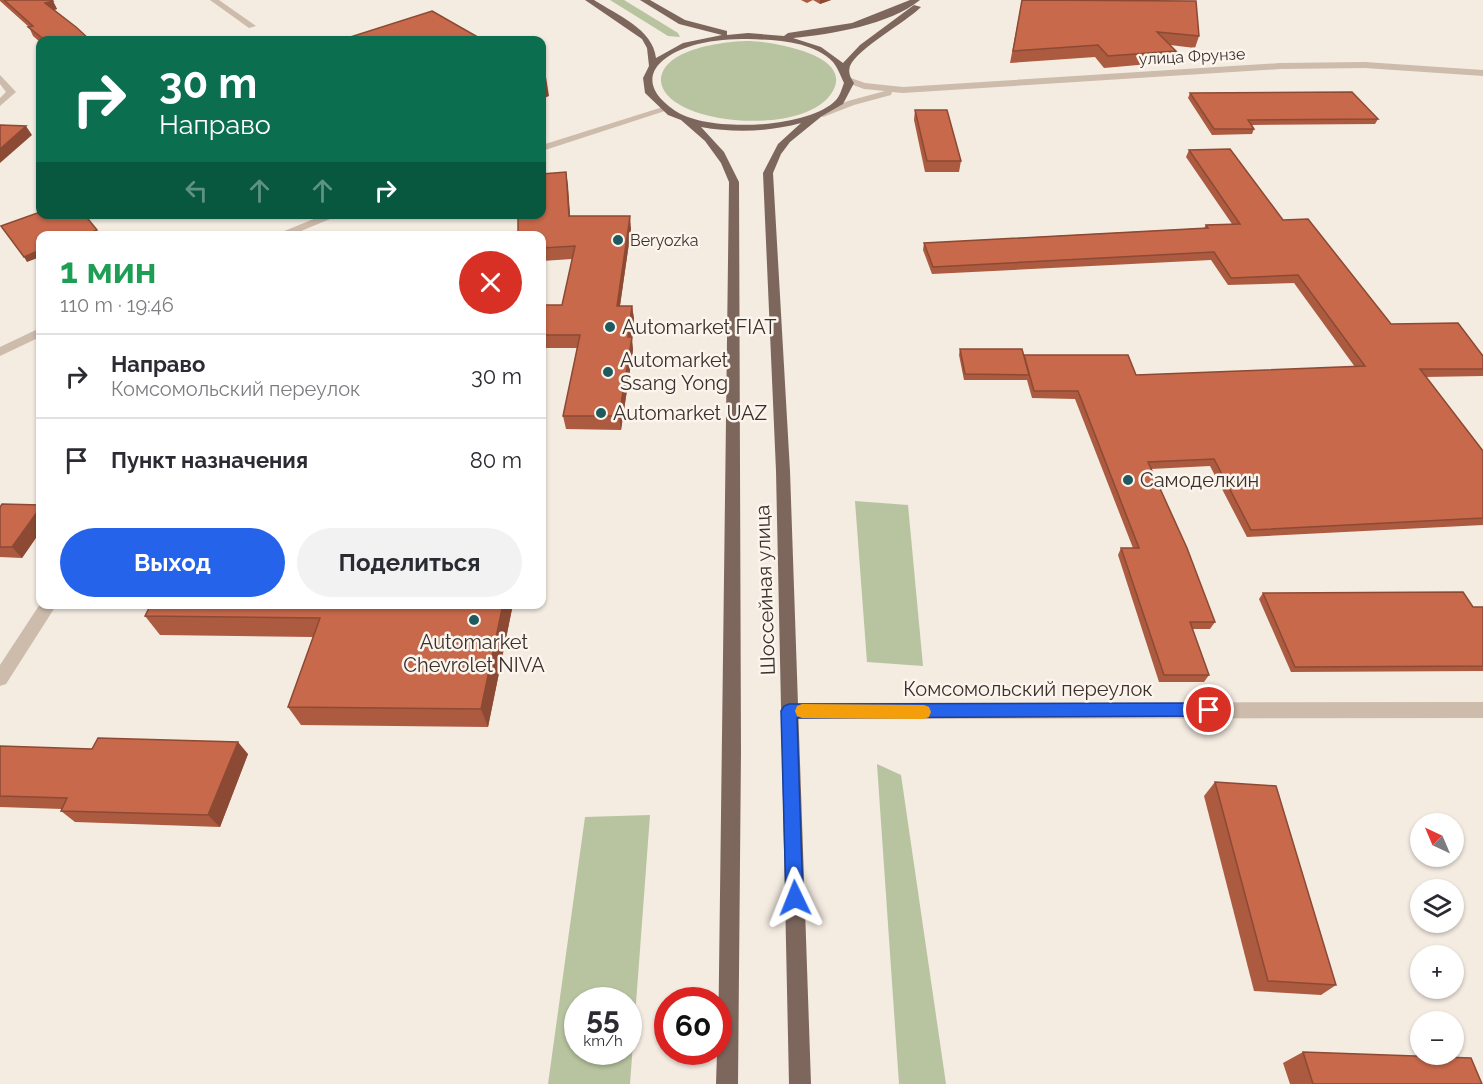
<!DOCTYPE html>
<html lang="ru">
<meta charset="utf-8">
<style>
:root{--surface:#fff;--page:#f2f2f3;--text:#2b2b33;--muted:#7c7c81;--line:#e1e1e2;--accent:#2563eb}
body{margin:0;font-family:Raleway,sans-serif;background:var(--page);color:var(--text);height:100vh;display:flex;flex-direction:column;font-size:22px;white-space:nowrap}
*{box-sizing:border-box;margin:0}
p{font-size:20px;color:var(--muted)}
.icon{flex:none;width:33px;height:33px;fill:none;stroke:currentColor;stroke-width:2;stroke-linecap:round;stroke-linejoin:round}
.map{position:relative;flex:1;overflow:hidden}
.panel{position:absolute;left:36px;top:231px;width:510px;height:378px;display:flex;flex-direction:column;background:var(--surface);border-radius:12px;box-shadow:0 2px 4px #0004}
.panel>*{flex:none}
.top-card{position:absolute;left:36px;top:36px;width:510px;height:183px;border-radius:12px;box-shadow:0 2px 4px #0004;background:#0b6e4f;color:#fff;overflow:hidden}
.needle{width:39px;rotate:316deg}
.buttons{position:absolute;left:1410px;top:813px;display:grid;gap:12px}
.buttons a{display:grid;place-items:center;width:54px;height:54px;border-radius:50%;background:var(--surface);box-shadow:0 2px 4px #0004;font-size:30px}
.speed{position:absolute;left:564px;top:987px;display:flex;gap:12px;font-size:30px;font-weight:700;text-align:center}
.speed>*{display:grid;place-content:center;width:78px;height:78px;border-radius:50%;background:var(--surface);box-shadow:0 2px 4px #0004;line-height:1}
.speed small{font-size:15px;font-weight:400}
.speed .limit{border:9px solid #d22;background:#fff;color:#111}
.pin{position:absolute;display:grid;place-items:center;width:51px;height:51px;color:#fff;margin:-26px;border:3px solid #fff;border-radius:50%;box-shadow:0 2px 6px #0007}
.me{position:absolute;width:66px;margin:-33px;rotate:358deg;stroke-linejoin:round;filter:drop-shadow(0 0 4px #0008)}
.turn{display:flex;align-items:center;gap:21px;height:126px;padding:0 24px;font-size:27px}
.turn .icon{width:78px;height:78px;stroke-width:2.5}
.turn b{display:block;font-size:42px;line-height:51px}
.lanes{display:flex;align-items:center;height:57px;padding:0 24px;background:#0003;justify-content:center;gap:30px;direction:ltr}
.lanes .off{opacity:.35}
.round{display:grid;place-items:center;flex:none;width:63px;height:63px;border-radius:32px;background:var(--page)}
.headline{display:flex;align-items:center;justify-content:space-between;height:102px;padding:0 24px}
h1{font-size:36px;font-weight:700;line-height:45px;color:#1e9e55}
.action{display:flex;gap:12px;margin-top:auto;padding:12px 24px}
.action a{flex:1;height:69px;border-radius:36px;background:var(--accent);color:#fff;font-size:24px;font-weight:700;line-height:69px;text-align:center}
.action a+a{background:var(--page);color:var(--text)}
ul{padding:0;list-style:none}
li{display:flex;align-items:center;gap:18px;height:84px;padding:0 24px;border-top:2px solid var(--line)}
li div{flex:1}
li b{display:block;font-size:22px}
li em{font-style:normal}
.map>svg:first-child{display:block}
.green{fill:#b8c4a0;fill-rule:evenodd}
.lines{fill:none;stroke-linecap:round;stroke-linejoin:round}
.minor{fill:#cdbbac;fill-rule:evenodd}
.major{fill:#7d675c;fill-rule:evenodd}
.wall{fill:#ac5a40}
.shaded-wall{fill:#8c4a34}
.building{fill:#c8694b;stroke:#8c4a34;stroke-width:1.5}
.route{fill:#2563eb;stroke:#184099;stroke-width:1.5}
.slow{fill:#f59e0b}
.poi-dot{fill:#1f5a5e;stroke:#fbf5ee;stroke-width:2}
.labels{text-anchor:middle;stroke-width:5;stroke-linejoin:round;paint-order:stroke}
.far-street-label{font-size:16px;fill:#3b302b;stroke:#fbf5ee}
.far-poi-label{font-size:16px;fill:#3b302b;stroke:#fbf5ee;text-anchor:start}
.poi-label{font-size:20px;fill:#3b302b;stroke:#fbf5ee;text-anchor:start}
.street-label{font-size:20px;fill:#3b302b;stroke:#fbf5ee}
</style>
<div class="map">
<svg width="1483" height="1084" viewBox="0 0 1483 1084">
<rect width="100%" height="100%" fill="#f4ebe1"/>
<g class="green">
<polygon points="610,0 624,0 678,33 680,37 668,36"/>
<path d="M 750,41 C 772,42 858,55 831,94 C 806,129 722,125 688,109 C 677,104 662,95 661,81 C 661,48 727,41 750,41 Z"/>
<polygon points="855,501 908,505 923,666 867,662"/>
<polygon points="877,764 901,775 946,1084 899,1084"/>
<path d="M 650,815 L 630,1084 L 548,1084 L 585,817 ZM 628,1000 L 628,1052 L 578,1052 L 578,1000 Z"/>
</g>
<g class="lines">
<g class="minor">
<polygon points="210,0 219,0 256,26 249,28"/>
<polygon points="1365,62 1483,70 1483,76 1365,68 1280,69 903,93 892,92 891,95 854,105 823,117 815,115 848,101 885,91 864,89 845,82 843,80 848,77 865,83 903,87 1280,63"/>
<polygon points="0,75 16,92 0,106 0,98 6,92 0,84"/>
<polygon points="663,107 671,109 542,151 542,145"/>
<polygon points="326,214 342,214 289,236 272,236"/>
<polygon points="40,328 40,337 0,356 0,347"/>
<polygon points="40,604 57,604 6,684 0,686 0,665"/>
<polygon points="1483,702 1483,718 789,719 783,716 780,711 783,706 789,703"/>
</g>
<path class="major" d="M 585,0 L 594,0 C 617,15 653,29 656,58 L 683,43 L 722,35 L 679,24 L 640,0 L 650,0 L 685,20 L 727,31 L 727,35 L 748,33 L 784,36 L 788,33 L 852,23 L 910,0 L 920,0 C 889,25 832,34 793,38 L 821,47 L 843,63 L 860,45 L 914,5 L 921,7 C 906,22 857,49 850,66 C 848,73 850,77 854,83 L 843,104 L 822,116 L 790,142 L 781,154 L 773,173 L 790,471 L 811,1084 L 789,1084 L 776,471 L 763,173 L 778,144 L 801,123 C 768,132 734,133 701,127 L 724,152 L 739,182 L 741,751 L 738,1084 L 716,1084 L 717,1052 L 718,1052 L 729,182 L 721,163 L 705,141 L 681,120 L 668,115 L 645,93 L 643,78 L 649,66 L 647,48 L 642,39 ZM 748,39 C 775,40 813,41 833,62 C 838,68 841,77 844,83 C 842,88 840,96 836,100 C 809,129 705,133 674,110 C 631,80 659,54 698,44 C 714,40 731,39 748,39 Z"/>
</g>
<g class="wall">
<polygon points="0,0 52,0 57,9 54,10 90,40 40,40 40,42 33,36 29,27 0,1"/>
<polygon points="801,0 831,0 820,4 813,0 807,3"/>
<polygon points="1022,0 1199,36 1195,48 1170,45 1176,51 1172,62 1104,68 1095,57 1010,63"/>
<polygon points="1190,93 1378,119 1375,124 1252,125 1254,129 1252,134 1212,135 1188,98"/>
<polygon points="915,110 961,161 959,172 925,172 914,120"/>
<polygon points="1189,150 1283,220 1391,324 1483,356 1483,376 1425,377 1483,451 1483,525 1247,537 1210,466 1151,469 1215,622 1210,629 1192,629 1209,675 1204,682 1159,682 1118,555 1121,548 1133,548 1075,399 1032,398 1027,380 964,380 959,355 960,349 1024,357 1024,355 1136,375 1355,367 1294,283 1228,285 1211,260 932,274 923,250 924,243 1204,228 1206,225 1232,224 1186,157"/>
<polygon points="566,172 570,216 631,229 620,306 632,306 634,319 631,337 633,350 621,430 566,429 563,416 577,348 542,348 542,305 562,305 572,259 542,261 542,236"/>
<polygon points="40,505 40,532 22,558 0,557 0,507"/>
<polygon points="1263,593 1473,607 1483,607 1483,671 1291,672 1259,599"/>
<polygon points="151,604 513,604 488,727 301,725 288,707 313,637 160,635 145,616"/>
<polygon points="0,746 248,754 220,827 75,822 61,811 62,809 0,807"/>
<polygon points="1215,782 1336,985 1321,995 1254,991 1204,796"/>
<polygon points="1303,1052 1482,1084 1290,1084 1283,1063"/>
</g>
<g class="shaded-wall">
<polygon points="820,0 831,0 820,4"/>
<polygon points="53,1 57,9 50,11 45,3"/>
<polygon points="546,77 549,96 542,99 542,79"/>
<polygon points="26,126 32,135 0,163 0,149"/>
<polygon points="566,172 568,185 571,229 569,216"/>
<polygon points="630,216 631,229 618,319 617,306"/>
<polygon points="97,230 100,236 82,236"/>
<polygon points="40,250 40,257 27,262 24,257"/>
<polygon points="632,306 634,319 630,349 632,337 633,350 621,430 619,416"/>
<polygon points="40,508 40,532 22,558 12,547"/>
<polygon points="503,604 513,604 488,727 481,709"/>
<polygon points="238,742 248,754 220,827 208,815"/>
</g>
<g class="building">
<polygon points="4,0 52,0 53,1 45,3 76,27 90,40 45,40 28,27 33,26"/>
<polygon points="1022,0 1196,1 1199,36 1157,32 1176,51 1108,56 1098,45 1013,51"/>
<polygon points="432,11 483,40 341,40"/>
<polygon points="1352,92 1378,119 1248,120 1254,129 1214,129 1190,93"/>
<polygon points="915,110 947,110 961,161 927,161"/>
<polygon points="0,125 26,126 0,149"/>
<polygon points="1230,149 1283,220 1308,219 1391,324 1458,323 1483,356 1483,369 1420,369 1483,451 1483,518 1251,530 1214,459 1148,462 1187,548 1215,622 1190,622 1209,675 1164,675 1121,548 1139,548 1078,391 1034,391 1024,355 1128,355 1136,375 1365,366 1298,275 1231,278 1214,252 933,267 924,243 1208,228 1206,225 1240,224 1189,150"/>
<polygon points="566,172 569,216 630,216 617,306 632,306 628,337 632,337 619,416 563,416 580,335 542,335 542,305 562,305 575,246 542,248 542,236 518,236 518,214 542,214 542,174"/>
<polygon points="40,212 40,214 84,214 97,230 82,236 40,236 40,250 24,257 1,226"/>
<polygon points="960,349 1022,349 1029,375 965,374"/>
<polygon points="2,504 40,505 40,508 12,547 0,547 0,507"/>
<polygon points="1463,592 1473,607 1483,607 1483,666 1295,667 1263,593"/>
<polygon points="151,604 503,604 481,709 288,707 320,618 145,616"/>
<polygon points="98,738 238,742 208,815 61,811 67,798 0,796 0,746 92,749"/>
<polygon points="1215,782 1276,786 1336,985 1268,981"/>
<polygon points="1303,1052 1471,1058 1482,1084 1313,1084"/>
</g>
<polygon class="route" points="1209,703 1214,705 1217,710 1214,714 1209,716 797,718 803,898 801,904 795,907 788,904 786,898 781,711 784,706 789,704"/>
<polygon class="slow" points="802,704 924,705 929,707 931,712 929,717 924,719 802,718 797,716 795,711 797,706"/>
<g class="poi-dot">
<circle cx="618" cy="240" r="6"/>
<circle cx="610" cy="327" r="6"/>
<circle cx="608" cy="372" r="6"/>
<circle cx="601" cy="413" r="6"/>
<circle cx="1128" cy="480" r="6"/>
<circle cx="474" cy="620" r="6"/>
</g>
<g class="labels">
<g class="far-street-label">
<text transform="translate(1192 56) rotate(-3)" y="6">улица Фрунзе</text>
</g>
<g class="far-poi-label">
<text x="630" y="246">Beryozka</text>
</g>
<g class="poi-label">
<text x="622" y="334">Automarket FIAT</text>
<text x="620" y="367">Automarket<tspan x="620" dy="23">Ssang Yong</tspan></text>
<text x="613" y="420">Automarket UAZ</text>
<text x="1140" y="487">Самоделкин</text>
<text x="474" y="649" text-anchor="middle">Automarket<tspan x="474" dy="23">Chevrolet NIVA</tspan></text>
</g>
<g class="street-label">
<text transform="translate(765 590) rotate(-92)" y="7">Шоссейная улица</text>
<text x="1028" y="696">Комсомольский переулок</text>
</g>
</g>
</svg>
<div class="buttons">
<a><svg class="needle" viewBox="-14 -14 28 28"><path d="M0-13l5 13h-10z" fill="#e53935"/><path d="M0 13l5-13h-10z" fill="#7c7c81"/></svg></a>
<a><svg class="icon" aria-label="layers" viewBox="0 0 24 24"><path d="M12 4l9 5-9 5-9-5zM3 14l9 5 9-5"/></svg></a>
<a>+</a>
<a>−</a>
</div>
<div class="speed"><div>55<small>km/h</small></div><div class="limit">60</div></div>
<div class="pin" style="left:1209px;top:710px;background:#d93025"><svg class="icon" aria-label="arrive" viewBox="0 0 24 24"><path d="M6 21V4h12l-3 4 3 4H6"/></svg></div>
<svg class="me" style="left:795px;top:898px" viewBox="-20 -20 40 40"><path d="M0-17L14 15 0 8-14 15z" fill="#2563eb" stroke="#fff" stroke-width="4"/></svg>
<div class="top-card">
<div class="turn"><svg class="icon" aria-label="right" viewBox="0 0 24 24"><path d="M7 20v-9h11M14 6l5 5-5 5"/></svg><div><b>30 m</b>Направо</div></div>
<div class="lanes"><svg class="icon off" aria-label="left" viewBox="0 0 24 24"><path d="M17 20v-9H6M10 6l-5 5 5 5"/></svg><svg class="icon off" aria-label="ahead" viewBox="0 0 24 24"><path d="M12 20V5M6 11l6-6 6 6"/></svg><svg class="icon off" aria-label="ahead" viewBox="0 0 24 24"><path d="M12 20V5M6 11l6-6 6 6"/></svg><svg class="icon" aria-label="right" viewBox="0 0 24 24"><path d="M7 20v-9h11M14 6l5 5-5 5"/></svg></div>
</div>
<section class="panel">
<div class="headline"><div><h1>1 мин</h1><p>110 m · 19:46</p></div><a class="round" style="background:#d93025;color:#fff"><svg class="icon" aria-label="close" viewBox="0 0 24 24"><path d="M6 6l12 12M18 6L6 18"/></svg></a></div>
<ul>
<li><svg class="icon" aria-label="right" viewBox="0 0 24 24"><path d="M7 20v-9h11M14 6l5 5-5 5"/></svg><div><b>Направо</b><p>Комсомольский переулок</p></div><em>30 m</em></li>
<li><svg class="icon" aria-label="arrive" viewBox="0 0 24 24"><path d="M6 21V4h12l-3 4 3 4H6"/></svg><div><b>Пункт назначения</b></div><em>80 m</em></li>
</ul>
<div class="action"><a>Выход</a><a>Поделиться</a></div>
</section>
</div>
